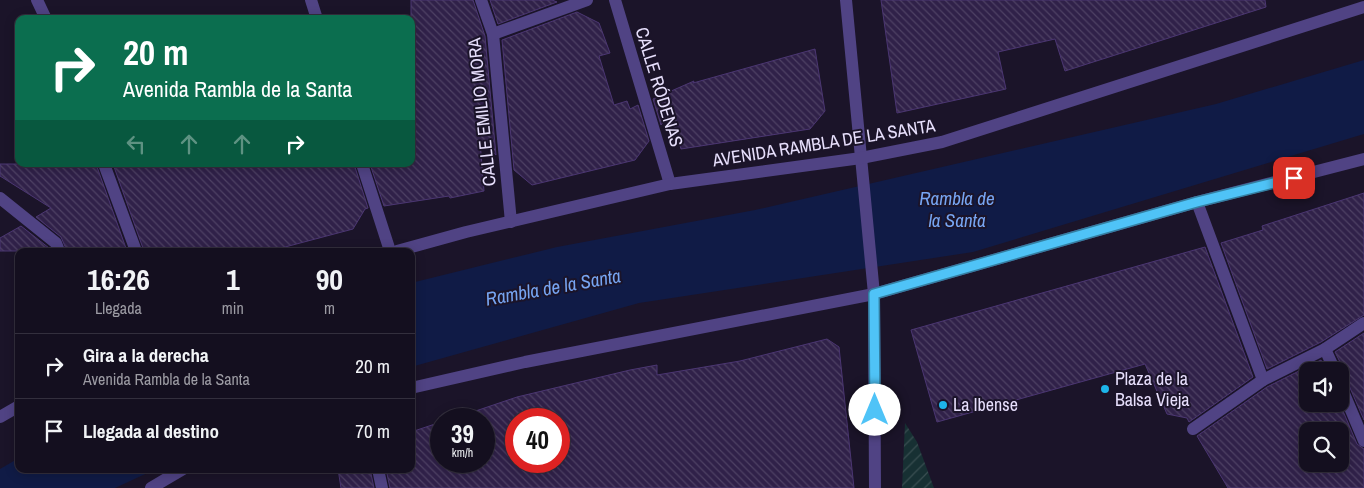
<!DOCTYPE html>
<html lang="es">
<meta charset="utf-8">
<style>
:root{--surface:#140f1f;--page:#211d2c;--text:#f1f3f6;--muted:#9d9ca4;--line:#332f3d}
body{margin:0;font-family:"Archivo Narrow",sans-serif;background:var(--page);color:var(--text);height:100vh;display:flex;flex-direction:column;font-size:19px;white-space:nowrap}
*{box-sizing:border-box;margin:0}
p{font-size:16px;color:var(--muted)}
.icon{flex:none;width:28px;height:28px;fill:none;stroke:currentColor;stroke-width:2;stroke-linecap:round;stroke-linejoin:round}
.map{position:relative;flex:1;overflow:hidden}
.details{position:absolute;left:15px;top:248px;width:400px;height:225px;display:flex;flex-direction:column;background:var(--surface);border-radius:10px;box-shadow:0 2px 12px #0003,0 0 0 1px var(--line)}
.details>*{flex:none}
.hud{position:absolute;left:15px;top:15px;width:400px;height:152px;border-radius:10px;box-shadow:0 2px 12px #0003,0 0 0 1px var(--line);background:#0b6e4f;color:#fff;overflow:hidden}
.controls{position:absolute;left:1299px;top:362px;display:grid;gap:10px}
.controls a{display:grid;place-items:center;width:50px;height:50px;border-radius:10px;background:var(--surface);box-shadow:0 2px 12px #0003,0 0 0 1px var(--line);font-size:25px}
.speed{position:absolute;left:430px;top:408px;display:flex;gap:10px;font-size:25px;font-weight:700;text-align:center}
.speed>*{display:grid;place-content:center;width:65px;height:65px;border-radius:50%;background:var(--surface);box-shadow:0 2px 12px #0003,0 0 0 1px var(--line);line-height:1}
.speed small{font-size:12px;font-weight:400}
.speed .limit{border:8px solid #d22;background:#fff;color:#111}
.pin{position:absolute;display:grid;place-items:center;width:42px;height:42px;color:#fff;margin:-21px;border-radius:10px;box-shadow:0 2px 8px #0006}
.me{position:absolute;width:55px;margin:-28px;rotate:0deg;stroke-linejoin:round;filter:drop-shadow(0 0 4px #0008)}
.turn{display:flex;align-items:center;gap:18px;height:105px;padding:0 25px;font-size:22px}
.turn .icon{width:65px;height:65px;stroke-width:2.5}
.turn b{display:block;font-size:35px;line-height:42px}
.lanes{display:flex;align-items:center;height:48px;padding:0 25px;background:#0003;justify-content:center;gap:25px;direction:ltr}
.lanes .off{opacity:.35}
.eta{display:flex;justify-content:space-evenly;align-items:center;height:85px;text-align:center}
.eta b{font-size:30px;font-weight:700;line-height:35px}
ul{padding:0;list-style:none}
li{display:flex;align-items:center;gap:15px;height:65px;padding:0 25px;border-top:1px solid var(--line)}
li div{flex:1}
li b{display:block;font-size:19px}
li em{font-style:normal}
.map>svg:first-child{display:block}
.garden{fill:url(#garden-furrows)}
.water{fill:#101b46}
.building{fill:url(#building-back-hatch);stroke:#4b3672;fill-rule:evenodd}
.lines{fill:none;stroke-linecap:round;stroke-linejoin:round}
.minor{stroke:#504384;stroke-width:12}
.route-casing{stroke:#337fa1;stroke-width:12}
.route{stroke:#4fc3f7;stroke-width:9}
.poi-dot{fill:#1db5ea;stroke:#1b1429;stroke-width:2}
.labels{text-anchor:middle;stroke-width:4;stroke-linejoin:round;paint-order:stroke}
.street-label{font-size:18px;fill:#e7dffc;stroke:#1b1429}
.poi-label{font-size:18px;fill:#e7dffc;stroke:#1b1429;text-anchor:start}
.water-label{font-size:19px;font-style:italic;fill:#77a5f2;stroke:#1b1429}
</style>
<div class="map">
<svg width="1364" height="488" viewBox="0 0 1364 488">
<defs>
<pattern id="garden-furrows" width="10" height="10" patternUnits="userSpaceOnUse" patternTransform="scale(1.25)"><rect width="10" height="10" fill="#173033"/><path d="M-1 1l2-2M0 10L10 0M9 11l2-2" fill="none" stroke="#394e51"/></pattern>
<pattern id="building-back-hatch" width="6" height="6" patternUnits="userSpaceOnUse" patternTransform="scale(1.25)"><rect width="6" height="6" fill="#302149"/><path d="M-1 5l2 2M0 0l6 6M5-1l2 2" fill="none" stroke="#4e4164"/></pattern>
</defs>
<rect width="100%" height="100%" fill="#1b1429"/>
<polygon class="garden" points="905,423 917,442 934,488 902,488"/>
<g class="water">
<polygon points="1364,60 1364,134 973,252 639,303 411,367 411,283 557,247 755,210 1216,104"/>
<polygon points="19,458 19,469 156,469 115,488 0,488 0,469"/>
</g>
<g class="building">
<polygon points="411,0 473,0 485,36 496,155 480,141 484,191 450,198 449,196 384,206 370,164 411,164"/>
<polygon points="490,0 552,0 557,2 498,24"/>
<polygon points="881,0 1265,0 1266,7 1065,71 1055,39 998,52 1006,89 897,113"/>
<polygon points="577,12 599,23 610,53 599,56 614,105 627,101 630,109 638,105 649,141 635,160 532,185 514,170 502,40"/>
<polygon points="815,49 825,111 810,129 681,149 670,113 661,125 653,99 694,81 693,83"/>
<polygon points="0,164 96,164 127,251 67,251 61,237 36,217 51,208 0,176"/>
<polygon points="113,164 354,164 368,208 365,209 353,229 270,251 144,251"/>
<polygon points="1364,193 1364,315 1321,342 1267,369 1221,243 1263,230 1262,226"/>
<polygon points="21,226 49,248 50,251 0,251 0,238"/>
<polygon points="1205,247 1253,377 1189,422 1187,418 1167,414 1145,364 937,422 911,330"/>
<polygon points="1364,333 1364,420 1347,381 1341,376 1343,368 1335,352"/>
<path d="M 827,339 L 839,347 L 854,488 L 390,488 L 386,469 L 411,469 L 411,432 L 441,422 L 441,461 L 484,461 L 484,419 L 452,419 L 517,397 L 630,370 L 657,365 L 657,375 L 740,361 ZM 516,419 L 559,419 L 559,461 L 516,461 Z"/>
<path d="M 1321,360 L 1326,371 L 1308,371 L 1308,404 L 1340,404 L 1357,444 L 1364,449 L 1364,488 L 1228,488 L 1197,436 L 1267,387 ZM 1308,431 L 1340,431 L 1340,464 L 1308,464 Z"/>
<polygon points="338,469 370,469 374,488 341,488"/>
</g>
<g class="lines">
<g class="minor">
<polyline points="37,0 46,19"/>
<polyline points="311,0 317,19"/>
<polyline points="481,0 493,34 511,222"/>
<polyline points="615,0 670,184"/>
<polyline points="846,0 874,294 875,488"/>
<polyline points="493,34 587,0"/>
<polyline points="104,164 136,251"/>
<polyline points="362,164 390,251"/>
<polyline points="0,198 56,243 59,251"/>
<polyline points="1197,202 1263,380"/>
<polyline points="397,251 466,232 670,184 861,158 942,142 1364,7"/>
<polyline points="1325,349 1364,323"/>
<polyline points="1340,384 1364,441"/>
<polyline points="411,388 525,362 874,294 1197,202 1364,159"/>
<polyline points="0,417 19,406"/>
<polyline points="1193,429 1263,380 1325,349 1335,371"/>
<polyline points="378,469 382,488"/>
<polyline points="151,488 183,469"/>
</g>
</g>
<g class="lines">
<g class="route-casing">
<polyline id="route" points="875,410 874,294 1197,202 1294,178"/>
</g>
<use href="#route" class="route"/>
</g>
<g class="poi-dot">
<circle cx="1105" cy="389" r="5"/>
<circle cx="943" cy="405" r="5"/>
</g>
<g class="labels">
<g class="street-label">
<text transform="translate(659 87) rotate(73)" y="6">CALLE RÓDENAS</text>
<text transform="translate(482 112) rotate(-96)" y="6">CALLE EMILIO MORA</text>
<text transform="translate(824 143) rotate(-9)" y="6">AVENIDA RAMBLA DE LA SANTA</text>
</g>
<g class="poi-label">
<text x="1115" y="385">Plaza de la<tspan x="1115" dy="21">Balsa Vieja</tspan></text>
<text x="953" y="411">La Ibense</text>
</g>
<g class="water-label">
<text x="957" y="205">Rambla de<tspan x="957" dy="22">la Santa</tspan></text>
<text transform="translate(553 287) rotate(-10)" y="7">Rambla de la Santa</text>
</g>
</g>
</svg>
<div class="controls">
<a><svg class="icon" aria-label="sound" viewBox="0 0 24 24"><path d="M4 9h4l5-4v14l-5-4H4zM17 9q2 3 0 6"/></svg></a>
<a><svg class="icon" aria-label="search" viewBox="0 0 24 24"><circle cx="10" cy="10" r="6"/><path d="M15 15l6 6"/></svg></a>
</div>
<div class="speed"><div>39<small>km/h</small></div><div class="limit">40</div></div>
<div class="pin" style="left:1294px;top:178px;background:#d93025"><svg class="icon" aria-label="arrive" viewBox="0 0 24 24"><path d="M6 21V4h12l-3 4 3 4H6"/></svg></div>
<svg class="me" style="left:875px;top:410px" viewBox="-20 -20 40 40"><circle r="19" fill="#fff"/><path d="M0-13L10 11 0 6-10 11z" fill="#4fc3f7"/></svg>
<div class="hud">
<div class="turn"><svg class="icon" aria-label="right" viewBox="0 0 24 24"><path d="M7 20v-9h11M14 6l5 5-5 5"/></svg><div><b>20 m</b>Avenida Rambla de la Santa</div></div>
<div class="lanes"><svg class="icon off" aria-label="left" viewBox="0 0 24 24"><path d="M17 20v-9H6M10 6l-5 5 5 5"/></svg><svg class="icon off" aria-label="ahead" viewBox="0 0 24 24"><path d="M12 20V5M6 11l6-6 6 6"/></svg><svg class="icon off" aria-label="ahead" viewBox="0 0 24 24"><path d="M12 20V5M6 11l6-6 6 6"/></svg><svg class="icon" aria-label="right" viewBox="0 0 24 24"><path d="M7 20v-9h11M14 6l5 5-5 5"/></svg></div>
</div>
<section class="details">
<div class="eta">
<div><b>16:26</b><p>Llegada</p></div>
<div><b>1</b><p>min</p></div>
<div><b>90</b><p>m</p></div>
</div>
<ul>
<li><svg class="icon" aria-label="right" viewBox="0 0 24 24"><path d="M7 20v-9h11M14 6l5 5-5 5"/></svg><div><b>Gira a la derecha</b><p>Avenida Rambla de la Santa</p></div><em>20 m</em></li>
<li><svg class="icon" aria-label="arrive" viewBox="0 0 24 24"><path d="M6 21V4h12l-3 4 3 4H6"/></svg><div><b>Llegada al destino</b></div><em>70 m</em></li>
</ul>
</section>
</div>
